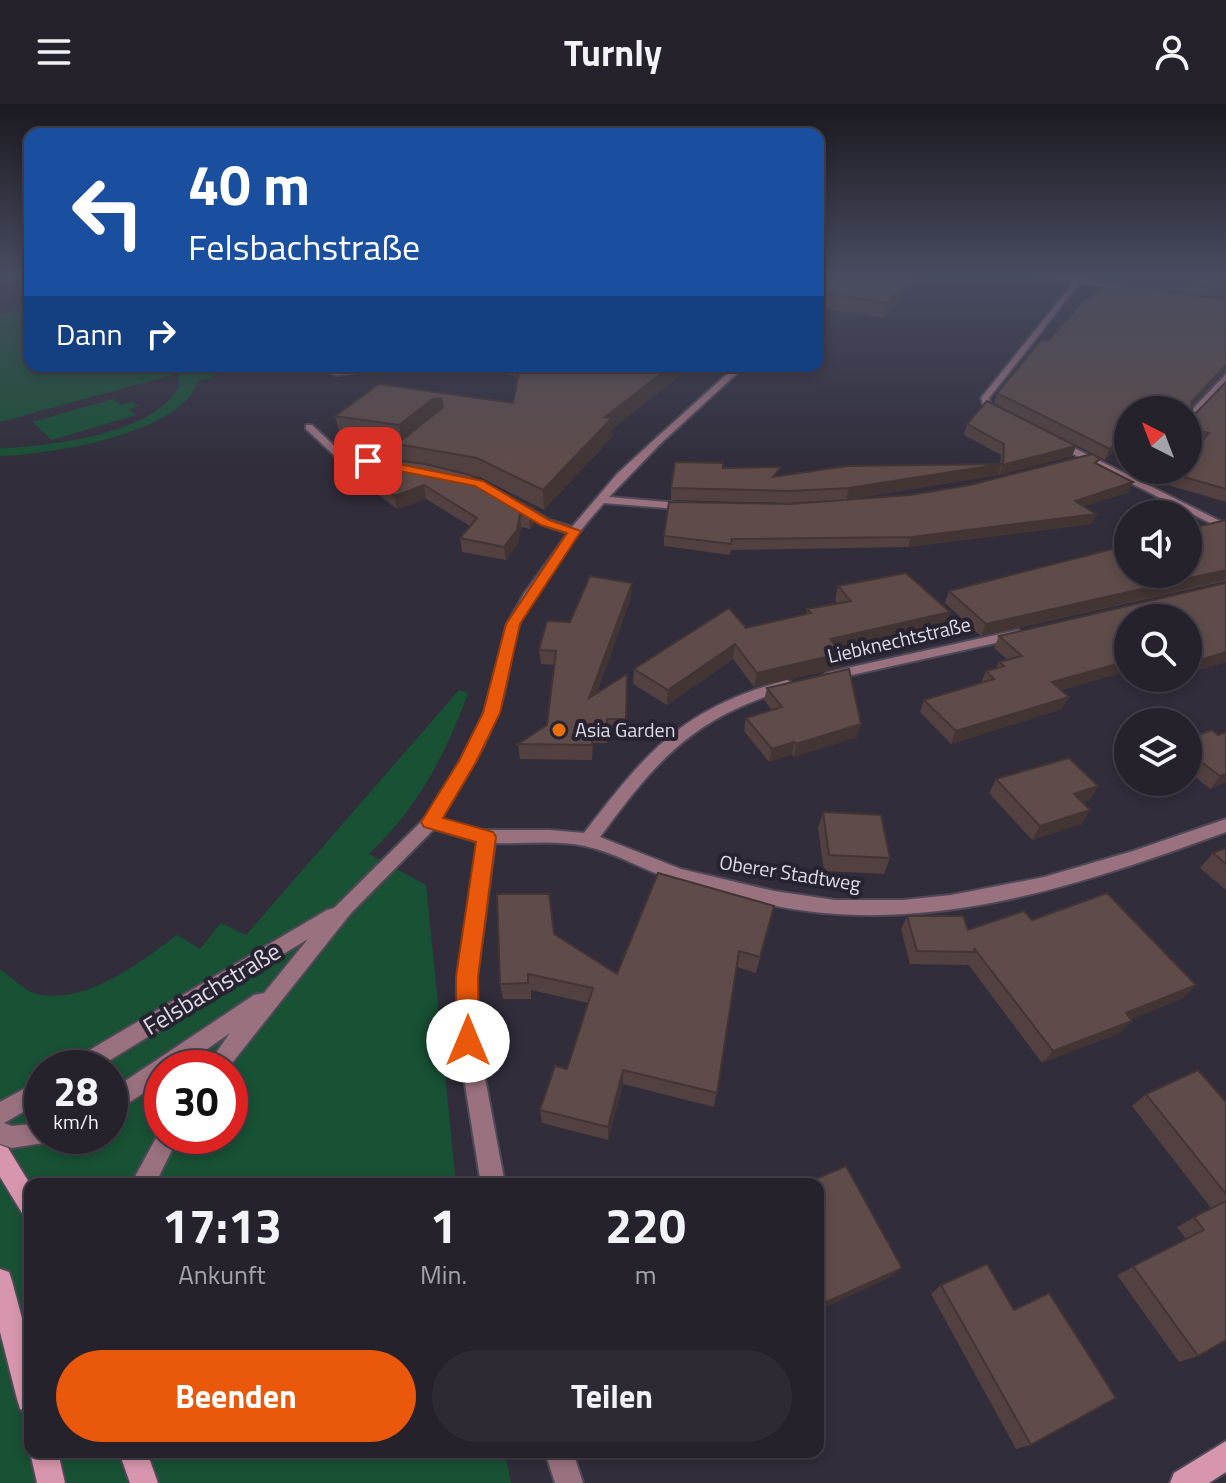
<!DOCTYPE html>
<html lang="de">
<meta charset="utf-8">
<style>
:root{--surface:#25222c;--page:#2d2a34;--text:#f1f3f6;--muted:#a3a4a9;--line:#423f48;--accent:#ea580c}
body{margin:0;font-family:"Titillium Web",sans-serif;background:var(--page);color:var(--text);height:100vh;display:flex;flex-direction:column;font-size:30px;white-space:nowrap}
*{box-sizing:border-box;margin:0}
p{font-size:26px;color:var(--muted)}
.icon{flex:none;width:44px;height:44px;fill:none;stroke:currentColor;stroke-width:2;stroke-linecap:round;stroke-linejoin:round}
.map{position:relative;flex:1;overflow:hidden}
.side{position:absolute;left:24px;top:1074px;width:800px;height:280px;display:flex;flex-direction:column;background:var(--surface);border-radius:16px;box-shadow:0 4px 12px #0003,0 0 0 2px var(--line)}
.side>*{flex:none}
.top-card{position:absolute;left:24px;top:24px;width:800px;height:244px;border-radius:16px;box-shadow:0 4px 12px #0003,0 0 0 2px var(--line);background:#1a4fa0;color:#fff;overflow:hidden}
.needle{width:52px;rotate:318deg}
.tools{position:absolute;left:1114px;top:292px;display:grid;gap:16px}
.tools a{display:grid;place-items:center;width:88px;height:88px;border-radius:50%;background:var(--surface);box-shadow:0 4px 12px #0003,0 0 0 2px var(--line);font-size:40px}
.speed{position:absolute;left:24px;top:946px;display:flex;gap:16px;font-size:40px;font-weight:700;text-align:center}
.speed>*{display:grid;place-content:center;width:104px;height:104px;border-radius:50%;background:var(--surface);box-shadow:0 4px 12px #0003,0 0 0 2px var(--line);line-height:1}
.speed small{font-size:20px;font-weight:400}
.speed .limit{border:12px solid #d22;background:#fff;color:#111}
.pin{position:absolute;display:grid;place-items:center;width:68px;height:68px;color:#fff;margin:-34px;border-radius:16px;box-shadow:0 4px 12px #0006}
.me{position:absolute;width:88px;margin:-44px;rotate:0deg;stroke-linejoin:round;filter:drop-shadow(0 0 6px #0008)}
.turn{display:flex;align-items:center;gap:28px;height:168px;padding:0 32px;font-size:36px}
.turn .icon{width:104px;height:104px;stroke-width:2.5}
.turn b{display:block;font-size:56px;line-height:68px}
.then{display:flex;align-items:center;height:76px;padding:0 32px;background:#0003;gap:16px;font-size:30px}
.eta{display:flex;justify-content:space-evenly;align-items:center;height:136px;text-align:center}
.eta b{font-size:48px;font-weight:700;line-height:56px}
.primary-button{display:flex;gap:16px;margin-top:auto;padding:16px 32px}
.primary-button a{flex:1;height:92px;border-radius:48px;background:var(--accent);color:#fff;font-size:32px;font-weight:700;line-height:92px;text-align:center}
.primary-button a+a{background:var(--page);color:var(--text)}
header{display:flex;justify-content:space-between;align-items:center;height:104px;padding:0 32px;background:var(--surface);font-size:36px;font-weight:700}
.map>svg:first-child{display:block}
.green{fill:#185134;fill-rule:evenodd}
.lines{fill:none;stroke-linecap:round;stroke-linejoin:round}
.service-casing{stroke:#4d4956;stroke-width:4}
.minor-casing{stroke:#4d4956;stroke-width:4}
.secondary-casing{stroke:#4d4956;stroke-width:4}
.service{fill:#9a717f;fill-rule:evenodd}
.minor{fill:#9a717f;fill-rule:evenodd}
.secondary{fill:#d796ad;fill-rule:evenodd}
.wall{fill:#524140}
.shaded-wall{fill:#423534}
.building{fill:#5f4c4a;stroke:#423534;stroke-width:2}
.route{fill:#ea580c;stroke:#983908;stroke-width:2}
.food-dot{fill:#e8710a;stroke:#272331;stroke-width:3}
.labels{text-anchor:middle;stroke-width:8;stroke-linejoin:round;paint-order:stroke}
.street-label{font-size:20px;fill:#dfdce6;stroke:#272331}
.poi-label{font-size:20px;fill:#dfdce6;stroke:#272331;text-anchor:start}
.near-street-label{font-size:24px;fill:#dfdce6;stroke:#272331}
</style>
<header><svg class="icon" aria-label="menu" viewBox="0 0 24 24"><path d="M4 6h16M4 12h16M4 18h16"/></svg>Turnly<svg class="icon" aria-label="person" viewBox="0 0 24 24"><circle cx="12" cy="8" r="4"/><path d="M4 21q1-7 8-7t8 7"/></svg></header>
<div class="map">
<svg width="1226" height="1379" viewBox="0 0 1226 1379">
<rect width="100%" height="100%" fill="#312d3b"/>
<g class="green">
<polygon points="30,204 30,262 158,262 172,271 0,318 0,211"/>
<path d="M 170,262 L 200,262 L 217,272 L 197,277 C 185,330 45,351 0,352 L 0,344 C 48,343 156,330 179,282 L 178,269 Z"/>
<polygon points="113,295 121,301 133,298 138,302 129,305 136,311 52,336 32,318"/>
<path d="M 459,586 L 468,589 C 447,649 416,706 369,750 L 426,781 L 456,1080 L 30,1080 L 30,1348 L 505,1348 L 511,1379 L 0,1379 L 0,865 C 10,872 25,887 36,890 C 87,901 139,859 177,831 L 200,845 L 221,819 L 246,831 ZM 42,964 L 110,964 L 110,1032 L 42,1032 ZM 162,964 L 230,964 L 230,1032 L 162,1032 Z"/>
</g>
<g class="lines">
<g class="service-casing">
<g id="service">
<polygon points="312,262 337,265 397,262 337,271"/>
<polygon points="736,262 745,262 660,340 654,340 654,336"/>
</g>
</g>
<g class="minor-casing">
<g id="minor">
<polygon points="1035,171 1077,175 1080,171 1086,171 1083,176 1130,184 1127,186 1080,179 989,294 991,301 1006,311 1001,314 984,304 981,294 1074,178"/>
<polygon points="1226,270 1226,278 1188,319 1188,310"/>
<polygon points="306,321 312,321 341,348 399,363 394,366 335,352 306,325"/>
<polygon points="1054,334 1226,420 1226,427 1051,339 1049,337"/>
<path d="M 654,336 L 662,338 L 609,393 L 690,400 L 695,403 L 690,406 L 604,399 C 578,428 532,486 519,521 C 509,550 509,583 497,611 C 483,648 461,681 441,715 L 482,726 L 550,726 L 584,729 C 647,647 683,604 787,576 L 794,581 L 792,584 C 694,613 659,653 600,733 L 681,765 L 774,787 L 835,796 L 903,796 L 951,791 L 1044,773 L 1133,747 L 1226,715 L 1226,728 C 1081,781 926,834 771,801 C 735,793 699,785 665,773 C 638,763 613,748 585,742 C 556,736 525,740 495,739 L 477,873 L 478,937 L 505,1080 L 481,1080 L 458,937 L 457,873 L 478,738 L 434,725 L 351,809 L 228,964 L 205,964 L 230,929 L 180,964 L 162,964 L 162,977 L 110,1011 L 110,987 L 254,891 L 264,889 L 308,835 L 97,964 L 68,964 L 71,957 L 327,806 L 334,804 L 425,714 L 460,657 L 484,609 L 507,520 L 524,490 L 568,429 L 541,420 L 514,404 L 514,400 L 522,400 L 549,416 L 572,423 L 617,370 Z"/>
<polygon points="1018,526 1025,530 1023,533 829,576 822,572 829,568"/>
<polygon points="42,975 42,997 4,1019 12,1022 42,1019 42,1032 52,1032 50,1038 12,1044 0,1040 0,998"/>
<polygon points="162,1023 162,1032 179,1032 155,1080 131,1080"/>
<polygon points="545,1348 573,1348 583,1379 555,1379"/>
</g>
</g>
<g class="secondary-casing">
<g id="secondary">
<polygon points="0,1041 8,1044 30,1080 30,1113 22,1109 0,1073"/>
<polygon points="0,1165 9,1168 12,1177 30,1244 30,1308 20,1305 17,1295 0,1228"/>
<polygon points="1226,1337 1226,1368 1209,1379 1170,1379 1174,1369"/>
<polygon points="30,1348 58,1348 65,1379 37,1379"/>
<polygon points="119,1348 147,1348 158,1379 130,1379"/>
</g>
</g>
<use href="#service" class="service"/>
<use href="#minor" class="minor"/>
<use href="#secondary" class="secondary"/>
</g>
<g class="wall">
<polygon points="818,171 923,171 885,214 818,204"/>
<polygon points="1087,171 1226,171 1226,195 1088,174"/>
<polygon points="1226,196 1226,268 1224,268 1192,302 1193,312 1226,278 1226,398 1168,381 1173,370 1200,339 1188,336 1188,306 1128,306 1105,356 994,299 997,289 1048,237"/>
<polygon points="468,262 692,262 612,325 612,333 544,406 480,373 472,372 534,404 535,418 530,425 521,423 518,439 506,456 462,448 460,434 470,422 426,395 397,405 366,382 363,369 400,357 397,340 399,339 340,330 335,312 513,299 518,273"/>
<polygon points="967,320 1076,342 1072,352 999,371 999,370 998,371 846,396 788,399 671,396 671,384 780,372 1000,360 1001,351 964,331"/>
<polygon points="1098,360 1129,388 1084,402 1096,410 1092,420 908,443 731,446 730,451 664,442 664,432 790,400 910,391"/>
<polygon points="1226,416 1226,477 981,532 945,499 949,487"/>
<polygon points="1226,479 1226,558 1188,569 1188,514 1128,514 1128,567 1061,586 1062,605 951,640 920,608 924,596 981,579 986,567 996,564 999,558 1008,556 994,544 999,532"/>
<polygon points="838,482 950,508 945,522 841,546 840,564 754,583 733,555 667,601 633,580 634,565 806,510 807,505 837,499 835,497"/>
<polygon points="631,493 597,589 627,570 626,630 607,629 607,639 593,639 592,656 520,655 518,640 547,621 554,561 541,560 539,546 570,518"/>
<polygon points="767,584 857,633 794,653 792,650 769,658 744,627 746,614 772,606 764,596"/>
<polygon points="1218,631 1226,678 1210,685 1188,667 1188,635"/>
<polygon points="996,675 1098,682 1090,696 1083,698 1082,720 1032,736 989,689"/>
<polygon points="823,708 890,754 884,770 824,767 818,724"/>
<polygon points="1226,744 1226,786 1200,764 1213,749"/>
<polygon points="774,802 756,869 737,863 714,1003 623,980 608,1036 542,1019 540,1006 567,965 588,899 531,886 531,895 503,895 500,880 554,830 617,870"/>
<polygon points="907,812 968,826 1032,816 1196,881 1183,894 1131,915 1120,929 1042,959 968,860 967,861 910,860 901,825"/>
<polygon points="1146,990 1226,998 1226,1236 1198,1252 1179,1258 1117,1171 1186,1135 1177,1123 1211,1104 1132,1002"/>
<polygon points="941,1181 1031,1341 1016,1345 931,1190"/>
</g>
<g class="shaded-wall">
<polygon points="819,171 834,171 818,185"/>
<polygon points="913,171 923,171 885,214 888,199"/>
<polygon points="1226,261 1224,268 1188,306 1191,298"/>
<polygon points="671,262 692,262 612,325 612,333 544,406 543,386 605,313"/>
<polygon points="441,294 444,312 402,340 399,321 433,295"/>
<polygon points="1128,328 1128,334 1105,356 1110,345"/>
<polygon points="1076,342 1072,352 999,371 1003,361"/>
<polygon points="1002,360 998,371 846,396 849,384"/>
<polygon points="1133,378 1129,388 1070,407 1075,397"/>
<polygon points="424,381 426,395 397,405 395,392"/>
<polygon points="534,404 535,418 530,425 529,411"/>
<polygon points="520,410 521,423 518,439 506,456 504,443"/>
<polygon points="1096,410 1092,420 908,443 911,433"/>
<polygon points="1226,466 1225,476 981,532 986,520"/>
<polygon points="632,479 631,493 590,609 589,594"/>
<polygon points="950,508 945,522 827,550 830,535"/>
<polygon points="735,540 733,555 667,601 668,586"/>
<polygon points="1226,548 1226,558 1188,569 1188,567 1194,558"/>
<polygon points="843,549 840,564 754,583 757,569"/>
<polygon points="1128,557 1128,567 1046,590 1052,578"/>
<polygon points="1069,593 1062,605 951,640 956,627"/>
<polygon points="861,620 857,633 794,653 796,640"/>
<polygon points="794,638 792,650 769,658 772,645"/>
<polygon points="1226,670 1226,678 1210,685 1220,672"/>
<polygon points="1098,682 1090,696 1066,704 1074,690"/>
<polygon points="1090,706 1082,720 1032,736 1040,722"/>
<polygon points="1196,881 1183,894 1114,922 1126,909"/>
<polygon points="1132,917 1120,929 1042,959 1053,947"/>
<polygon points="623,966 623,980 608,1036 608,1023"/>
<polygon points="902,1164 893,1172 818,1207 818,1202"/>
</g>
<g class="building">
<polygon points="818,171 819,171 818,172 820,183 835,171 913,171 888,199 818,188"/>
<polygon points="1128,171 1226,171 1226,186"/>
<polygon points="1111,178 1226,196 1226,261 1191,298 1193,312 1226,278 1226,385 1173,370 1177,366 1188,366 1188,353 1209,329 1188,324 1188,306 1128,306 1128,328 1110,345 997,289 1041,236 1048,237 1084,196"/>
<polygon points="520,262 619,262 628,265 632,262 671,262 605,313 612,314 543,386 477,354 397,340 443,303 441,294 433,295 399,321 335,312 379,280 513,299"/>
<polygon points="987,297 1076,342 1003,361 1004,340 967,320"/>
<polygon points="1092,350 1100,355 1095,359 1133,378 1075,397 1096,410 911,433 732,435 731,440 664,432 669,398 790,400 910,391 970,381"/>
<polygon points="379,354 425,360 470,371 534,404 529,411 520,410 517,426 504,443 460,434 477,414 424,381 395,392 363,369"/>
<polygon points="675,358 723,359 723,364 781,363 773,373 847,362 1002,360 849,384 790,387 671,384"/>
<polygon points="1226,416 1226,466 986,520 949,487 1128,441 1128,470 1188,470 1188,425"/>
<polygon points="906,469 950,508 830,535 843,549 757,569 735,540 668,586 634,565 729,504 746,524 811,509 807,505 851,497 838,482"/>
<polygon points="590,472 632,479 589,594 627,570 626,615 607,615 607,624 593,624 592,641 518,640 547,621 556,547 539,546 547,517 570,518"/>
<polygon points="1226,479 1226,548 1194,558 1188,554 1188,514 1128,514 1128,557 1052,578 1069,593 956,627 924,596 994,575 986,567 1004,562 999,558 1022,552 999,532"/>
<polygon points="849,565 861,620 796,640 794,638 772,645 746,614 782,603 767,584"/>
<polygon points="1212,626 1218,631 1226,628 1226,670 1220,672 1188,648 1188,635"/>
<polygon points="1069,654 1098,682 1074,690 1090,706 1040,722 996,675"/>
<polygon points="823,708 881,711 890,754 829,751"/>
<polygon points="1226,744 1226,760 1213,749"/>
<polygon points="658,769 774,802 760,853 739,847 717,989 623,966 608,1023 540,1006 555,962 567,965 593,884 528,870 528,879 500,880 497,790 549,790 554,830 617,870"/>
<polygon points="1107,789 1196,881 1126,909 1132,917 1053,947 974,844 975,848 917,847 907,812 963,812 968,826 1024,807 1032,816"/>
<polygon points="1198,966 1226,998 1226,1090 1146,990"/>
<polygon points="846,1062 902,1164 818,1202 818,1080 804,1080"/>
<polygon points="1226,1097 1226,1236 1198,1252 1133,1162 1204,1126 1194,1113"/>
<polygon points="987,1160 1014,1206 1049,1189 1116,1294 1031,1341 941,1181"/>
</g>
<linearGradient id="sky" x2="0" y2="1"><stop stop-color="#1b1920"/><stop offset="0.47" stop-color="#484c60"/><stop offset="1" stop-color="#484c60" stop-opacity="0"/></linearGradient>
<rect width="1226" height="364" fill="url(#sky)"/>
<polygon class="route" points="368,354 483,377 549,416 581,427 520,520 500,609 476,658 443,714 493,728 496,733 478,873 479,937 476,945 468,948 460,945 456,937 456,873 476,738 424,723 421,718 459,657 483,609 506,520 567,429 541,421 475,382 364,360"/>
<circle class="food-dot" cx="559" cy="626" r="8"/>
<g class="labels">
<g class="street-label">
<text transform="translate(899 536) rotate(-13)" y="7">Liebknechtstraße</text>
<text transform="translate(790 769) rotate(9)" y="7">Oberer Stadtweg</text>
</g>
<g class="poi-label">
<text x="575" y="633">Asia Garden</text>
</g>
<g class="near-street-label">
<text transform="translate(212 885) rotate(-31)" y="8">Felsbachstraße</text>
</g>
</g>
</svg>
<div class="tools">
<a><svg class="needle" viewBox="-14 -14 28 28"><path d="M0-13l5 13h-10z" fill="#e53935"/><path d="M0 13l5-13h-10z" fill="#a3a4a9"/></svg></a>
<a><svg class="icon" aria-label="sound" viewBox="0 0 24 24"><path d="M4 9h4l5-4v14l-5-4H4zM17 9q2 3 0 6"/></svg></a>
<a><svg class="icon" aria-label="search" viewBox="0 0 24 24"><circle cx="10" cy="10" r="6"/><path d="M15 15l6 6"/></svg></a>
<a><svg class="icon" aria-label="layers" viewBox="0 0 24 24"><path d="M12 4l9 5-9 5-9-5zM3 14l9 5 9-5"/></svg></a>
</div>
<div class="speed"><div>28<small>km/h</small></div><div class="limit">30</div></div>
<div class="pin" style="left:368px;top:357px;background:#d93025"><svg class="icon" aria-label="arrive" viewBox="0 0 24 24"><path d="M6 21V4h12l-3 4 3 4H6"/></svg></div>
<svg class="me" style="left:468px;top:937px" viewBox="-20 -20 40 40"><circle r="19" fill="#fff"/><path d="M0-13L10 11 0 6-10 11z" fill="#ea580c"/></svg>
<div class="top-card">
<div class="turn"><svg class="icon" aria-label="left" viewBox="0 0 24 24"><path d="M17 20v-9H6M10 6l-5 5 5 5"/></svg><div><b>40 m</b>Felsbachstraße</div></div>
<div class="then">Dann<svg class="icon" aria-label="right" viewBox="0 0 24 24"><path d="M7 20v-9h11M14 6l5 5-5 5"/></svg></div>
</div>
<section class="side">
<div class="eta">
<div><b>17:13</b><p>Ankunft</p></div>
<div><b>1</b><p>Min.</p></div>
<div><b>220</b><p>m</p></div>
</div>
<div class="primary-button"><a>Beenden</a><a>Teilen</a></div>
</section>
</div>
